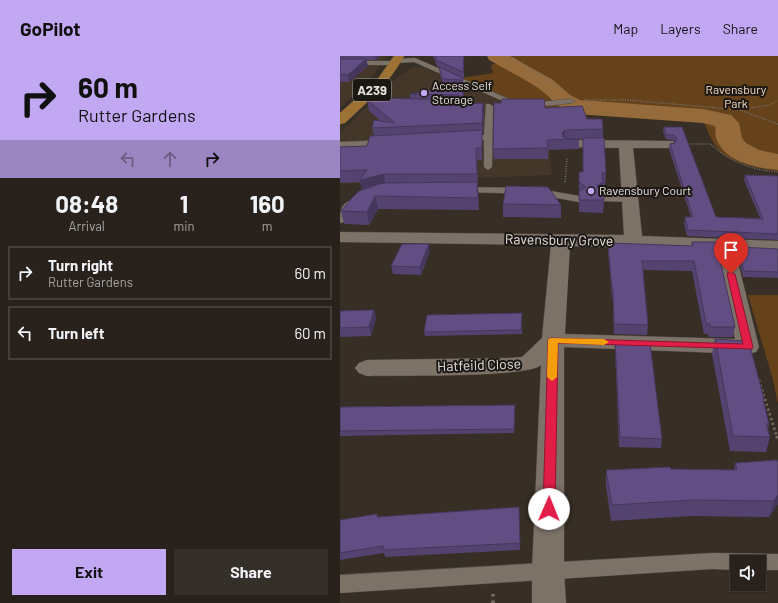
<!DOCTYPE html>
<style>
:root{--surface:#29221c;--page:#352f29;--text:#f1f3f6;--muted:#a5a4a3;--line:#453f3b;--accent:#c2a8f2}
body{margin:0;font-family:Barlow,sans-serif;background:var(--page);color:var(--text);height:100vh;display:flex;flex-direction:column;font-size:15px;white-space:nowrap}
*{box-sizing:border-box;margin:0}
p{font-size:13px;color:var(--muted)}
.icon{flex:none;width:22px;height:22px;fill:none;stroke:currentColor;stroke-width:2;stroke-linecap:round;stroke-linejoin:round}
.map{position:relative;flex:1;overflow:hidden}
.drawer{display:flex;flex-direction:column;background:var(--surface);width:340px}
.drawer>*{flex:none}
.banner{background:#c2a8f2;color:#111;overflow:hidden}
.tools{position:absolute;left:390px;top:499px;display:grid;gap:8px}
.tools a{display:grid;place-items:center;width:36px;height:36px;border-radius:0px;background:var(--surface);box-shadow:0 1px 3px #0004,0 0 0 1px var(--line);font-size:20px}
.pin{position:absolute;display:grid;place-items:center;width:34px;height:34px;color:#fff;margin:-41px -17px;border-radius:50% 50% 50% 0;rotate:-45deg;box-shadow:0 0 4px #0007}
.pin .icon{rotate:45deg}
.me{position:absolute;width:44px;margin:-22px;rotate:1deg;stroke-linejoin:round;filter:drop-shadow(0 0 3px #0008)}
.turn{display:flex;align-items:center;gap:14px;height:84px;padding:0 12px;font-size:18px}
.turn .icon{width:52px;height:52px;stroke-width:2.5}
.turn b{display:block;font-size:28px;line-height:34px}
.lanes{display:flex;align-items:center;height:38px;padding:0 12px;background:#0003;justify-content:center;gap:20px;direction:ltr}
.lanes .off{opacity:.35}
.eta{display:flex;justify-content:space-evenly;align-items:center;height:68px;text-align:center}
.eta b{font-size:24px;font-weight:700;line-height:28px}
.action{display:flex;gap:8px;margin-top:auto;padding:8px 12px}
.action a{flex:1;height:46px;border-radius:0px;background:var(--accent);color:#111;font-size:16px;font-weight:700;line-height:46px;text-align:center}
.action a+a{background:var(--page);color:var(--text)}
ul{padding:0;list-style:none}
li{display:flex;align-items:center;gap:12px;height:54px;margin:0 8px 6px;padding:0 4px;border:2px solid var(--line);border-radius:0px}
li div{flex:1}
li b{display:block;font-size:15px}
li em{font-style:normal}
header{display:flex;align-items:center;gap:24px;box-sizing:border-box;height:56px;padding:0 20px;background:var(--accent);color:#111}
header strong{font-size:19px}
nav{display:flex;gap:22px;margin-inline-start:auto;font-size:14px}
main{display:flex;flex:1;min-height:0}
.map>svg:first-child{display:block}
.built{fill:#443628}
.green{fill:#654219}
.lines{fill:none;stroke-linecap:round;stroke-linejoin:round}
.river{fill:#966b3b;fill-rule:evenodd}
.lane-casing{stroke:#524b43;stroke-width:1}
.street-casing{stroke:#524b43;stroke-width:1}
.primary-casing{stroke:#524b43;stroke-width:1}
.path-far2{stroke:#797169;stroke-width:1.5;stroke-dasharray:1 1.5;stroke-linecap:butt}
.path-far1{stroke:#797169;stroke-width:2.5;stroke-dasharray:2 3;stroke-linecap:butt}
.path{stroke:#797169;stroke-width:3.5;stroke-dasharray:2.5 4;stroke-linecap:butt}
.lane{fill:#7c7268;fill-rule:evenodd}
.street{fill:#7c7268;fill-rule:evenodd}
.primary{fill:#9e7135;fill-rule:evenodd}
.wall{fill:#544371}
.shaded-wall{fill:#45375c}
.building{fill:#624e83;stroke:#45375c}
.route{fill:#e11d48;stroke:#92132f}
.slow{fill:#f59e0b}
.poi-dot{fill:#c2a8f2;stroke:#1b1713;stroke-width:1.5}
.labels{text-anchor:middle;stroke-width:4;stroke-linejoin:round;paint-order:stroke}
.far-poi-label{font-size:12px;fill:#e6e0db;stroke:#1b1713;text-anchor:start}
.far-park-label{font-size:12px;fill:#f7dcc1;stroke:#1b1713}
.shield{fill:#1b1713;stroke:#a9a49f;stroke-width:1}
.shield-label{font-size:13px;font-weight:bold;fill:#e6e0db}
.street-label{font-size:14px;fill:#e6e0db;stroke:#1b1713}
</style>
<header>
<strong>GoPilot</strong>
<nav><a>Map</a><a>Layers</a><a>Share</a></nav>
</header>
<main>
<section class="drawer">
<div class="banner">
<div class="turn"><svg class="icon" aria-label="right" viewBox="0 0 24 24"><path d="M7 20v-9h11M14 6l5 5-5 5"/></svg><div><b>60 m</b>Rutter Gardens</div></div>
<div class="lanes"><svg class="icon off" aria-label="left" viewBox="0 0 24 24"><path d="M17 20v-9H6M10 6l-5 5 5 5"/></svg><svg class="icon off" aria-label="ahead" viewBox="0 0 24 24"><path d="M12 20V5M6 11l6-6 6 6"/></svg><svg class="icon" aria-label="right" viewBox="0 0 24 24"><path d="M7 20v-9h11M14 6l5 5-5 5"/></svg></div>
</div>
<div class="eta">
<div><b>08:48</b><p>Arrival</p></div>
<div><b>1</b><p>min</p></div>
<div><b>160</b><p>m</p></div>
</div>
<ul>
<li><svg class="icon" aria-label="right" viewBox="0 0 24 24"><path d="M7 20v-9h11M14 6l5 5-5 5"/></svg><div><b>Turn right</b><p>Rutter Gardens</p></div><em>60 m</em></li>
<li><svg class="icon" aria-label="left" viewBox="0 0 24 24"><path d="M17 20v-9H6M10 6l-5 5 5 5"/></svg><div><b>Turn left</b></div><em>60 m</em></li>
</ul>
<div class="action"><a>Exit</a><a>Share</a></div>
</section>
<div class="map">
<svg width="438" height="547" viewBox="0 0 438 547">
<rect width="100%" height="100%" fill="#372e25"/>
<g class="built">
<polygon points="0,0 47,0 27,27 0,52"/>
<polygon points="72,11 84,11 162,46 187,50 205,50 212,119 0,128 0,77 52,26"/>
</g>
<g class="green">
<path d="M 153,0 L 438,0 L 438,115 C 423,114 389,106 379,94 C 372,86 368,76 364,66 L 205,54 L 206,47 L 171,44 L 121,22 L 153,17 L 151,9 L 161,6 Z"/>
<polygon points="408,239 438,239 438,348 433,324"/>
</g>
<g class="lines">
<path class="river" d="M 147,0 L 170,0 L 213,24 L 230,39 L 240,44 L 363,53 L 391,59 L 399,67 L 402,82 L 406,87 L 419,94 L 438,98 L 438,114 C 417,112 384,106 376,82 C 375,78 376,73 375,70 L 363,67 L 236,58 C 215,52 214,43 198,32 C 183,22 165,13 149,4 Z"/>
<g class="lane-casing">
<g id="lane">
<path d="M 75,2 L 169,43 L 199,46 L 231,43 L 235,45 L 231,47 C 209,50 189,52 167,47 L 74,6 L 58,7 L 55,9 L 0,9 L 0,5 L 53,5 L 56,3 Z"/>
<polygon points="146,48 149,48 153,50 152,111 148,114 144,111 144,84 124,85 120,83 124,81 144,79"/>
<polygon points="45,84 48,84 49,86 48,88 0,92 0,86"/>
<polygon points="121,131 194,132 239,140 244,143 239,146 194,138 118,136 116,134 118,132"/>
<polygon points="263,140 290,140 295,143 290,146 260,145 258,143"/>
<path d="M 12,144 L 17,147 L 12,152 L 4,166 L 0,167 C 0,157 0,147 12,144 Z"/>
<polygon points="372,497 438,498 438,514 419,514 419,506 397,506 397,514 372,513 0,537 0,519"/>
</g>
</g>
<g class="street-casing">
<path id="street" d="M 230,84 L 333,85 L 335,88 L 333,91 L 328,92 L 293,92 L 302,180 L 438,185 L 438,197 L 395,195 L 419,291 L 416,296 L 408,298 L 224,291 L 224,515 L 226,547 L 192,547 L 192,515 L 201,309 C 187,322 54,319 27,320 L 19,317 L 15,312 L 19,307 L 27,304 L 170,302 L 182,301 L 202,282 L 211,189 L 0,186 L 0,176 L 284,179 L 279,92 L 225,91 L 223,88 L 225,85 ZM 230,190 L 376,194 L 395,283 L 225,278 Z"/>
</g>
<g class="primary-casing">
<path id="primary" d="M 54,0 L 64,0 C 50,27 27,46 5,67 L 0,68 L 0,57 L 37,24 Z"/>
</g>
<g class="path-far2">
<polyline points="170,0 222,33"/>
<polyline points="245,44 288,44 400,54 438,68"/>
<polyline points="402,53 430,49 438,44"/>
<path d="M 346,88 L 371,88 C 389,106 413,114 438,116"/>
<polyline points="225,126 227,102"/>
</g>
<polyline class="path-far1" points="419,324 437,381"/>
<g class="path">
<polyline points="437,380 438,385"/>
<polyline points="153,538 153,547"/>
</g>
<use href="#lane" class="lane"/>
<use href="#street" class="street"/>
<use href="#primary" class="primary"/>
</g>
<g class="wall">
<polygon points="0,0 40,0 36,4 26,4 28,10 9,26 0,26"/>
<polygon points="93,0 124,0 124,22 97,10"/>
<polygon points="99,11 123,22 124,30 123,48 143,47 144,57 143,78 142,78 142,104 137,104 139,154 38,153 29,169 4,168 1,155 22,134 20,126 0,127 0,91 27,90 34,80 32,72 41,65 29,55 27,44 70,43 70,38 107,32 104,31 100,19"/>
<polygon points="161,47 205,52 247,63 263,73 263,82 266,117 265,129 263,129 263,134 264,144 263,157 239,156 239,116 243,116 243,83 239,83 239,93 208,94 208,103 154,103 153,93"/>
<polygon points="324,71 342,71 376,161 420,162 404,124 405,119 438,120 438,184 347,180 344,167 345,161 351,161 329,93 330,88 335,87 335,86 333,84 326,83 323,75"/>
<polygon points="163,148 221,149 221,162 163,161"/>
<polygon points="352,186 395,271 393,281 369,281 368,278 364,278 352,215 303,214 308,269 307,279 274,278 273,242 272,242 268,196 268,187 351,190"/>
<polygon points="398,191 438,193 438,222 403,221 397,197"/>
<polygon points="90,196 81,219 53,218 51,210"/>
<polygon points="34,254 36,262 31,280 0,281 0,255"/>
<polygon points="182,261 182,278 85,280 84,276"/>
<polygon points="375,283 405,290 424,343 423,346 429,368 428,374 430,381 426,396 390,395 372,298"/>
<polygon points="275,286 322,383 321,392 279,391 275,294"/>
<polygon points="175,349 174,377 0,380 0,351"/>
<polygon points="395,407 438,448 429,461 351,460 271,465 266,430 266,414 331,413 394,414"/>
<polygon points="179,451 180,494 45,501 44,497 0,504 0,464 37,458 38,461"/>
</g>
<g class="shaded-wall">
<polygon points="35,0 40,0 36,4"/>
<polygon points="26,3 28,10 9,26 8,19"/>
<polygon points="143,47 144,57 143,78 142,67"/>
<polygon points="225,74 225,83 222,77"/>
<polygon points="44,118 46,130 22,137 20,124"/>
<polygon points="263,126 262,139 257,130"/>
<polygon points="35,140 38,153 29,169 27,156"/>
<polygon points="89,188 90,196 81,219 80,211"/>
<polygon points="34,254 36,262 31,280 29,271"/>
<polygon points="438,439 438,448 429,461 434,445"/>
</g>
<g class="building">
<polygon points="95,0 124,0 123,16 96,4"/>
<polygon points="0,3 26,3 8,19 0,18"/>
<polygon points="99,11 123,22 123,24 103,23"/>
<polygon points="123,29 123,41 118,39 70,38"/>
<polygon points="40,42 118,44 122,42 122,48 143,47 142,67 32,72 34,64 55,67 27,44"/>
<polygon points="162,43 204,43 205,52 242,50 247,63 262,63 263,73 225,74 222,77 224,82 239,83 207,84 208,92 153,93 154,47 161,47"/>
<polygon points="324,71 342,71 376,161 423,163 405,119 438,120 438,178 348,174 345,161 353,161 330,88 335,87 337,82 334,79 326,79"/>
<polygon points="142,74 142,92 136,92 137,118 44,118 20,124 27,114 0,115 0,91 27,90 30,80"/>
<polygon points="243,82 264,82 266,117 262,117 263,126 257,130 259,134 263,134 264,144 239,144 239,135 246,131 239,126 239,116 243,116"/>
<polygon points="137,126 138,142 35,140 27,156 1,155 11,143 19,135 36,129 44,127"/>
<polygon points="166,130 208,131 221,149 163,148"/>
<polygon points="352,186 376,186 395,271 370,271 370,268 366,267 354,205 302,205 308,269 274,268 273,233 272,233 268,187 353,190"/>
<polygon points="62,188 89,188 80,211 51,210"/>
<polygon points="398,191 438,193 438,216 404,215"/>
<polygon points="34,254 29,271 0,272 0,255"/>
<polygon points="182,257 181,274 84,276 87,259"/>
<polygon points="375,283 404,285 405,290 410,290 424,343 423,343 429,368 426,368 430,381 393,380"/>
<polygon points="275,286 310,287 322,383 280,381"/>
<polygon points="175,349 174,373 0,375 0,351"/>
<polygon points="437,404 438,406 438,439 434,445 354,444 272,449 266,414 330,411 331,413 397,414 395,407"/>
<polygon points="179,451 180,487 43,494 43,490 0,497 0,464 37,458 37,461"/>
</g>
<polygon class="route" points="388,216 391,216 395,218 413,291 412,293 218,287 215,453 213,457 209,458 205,457 203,453 208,284 210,282 403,288 387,218"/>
<polygon class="slow" points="210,282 264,283 269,286 264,289 218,287 217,321 212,325 207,321 208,284"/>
<g class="poi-dot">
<circle cx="84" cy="37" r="4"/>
<circle cx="251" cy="135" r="4"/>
</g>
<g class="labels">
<g class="far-poi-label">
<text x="92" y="34">Access Self<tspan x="92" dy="14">Storage</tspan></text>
<text x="259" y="139">Ravensbury Court</text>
</g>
<g class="far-park-label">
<text x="396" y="38">Ravensbury<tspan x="396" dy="14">Park</tspan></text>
</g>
<rect class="shield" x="13" y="23" width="38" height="22" rx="3"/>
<g class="shield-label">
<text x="32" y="39">A239</text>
</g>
<g class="street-label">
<text transform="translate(219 184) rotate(1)" y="5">Ravensbury Grove</text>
<text transform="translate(139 309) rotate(-2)" y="5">Hatfeild Close</text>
</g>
</g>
</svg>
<div class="tools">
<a><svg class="icon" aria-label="sound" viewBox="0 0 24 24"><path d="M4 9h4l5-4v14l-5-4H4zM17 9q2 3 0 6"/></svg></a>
</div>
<div class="pin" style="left:391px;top:218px;background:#d93025"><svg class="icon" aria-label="arrive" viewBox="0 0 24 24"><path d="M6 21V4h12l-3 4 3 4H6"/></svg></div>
<svg class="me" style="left:209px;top:453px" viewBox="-20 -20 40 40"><circle r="19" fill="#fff"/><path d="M0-13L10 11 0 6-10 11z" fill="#e11d48"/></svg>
</div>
</main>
